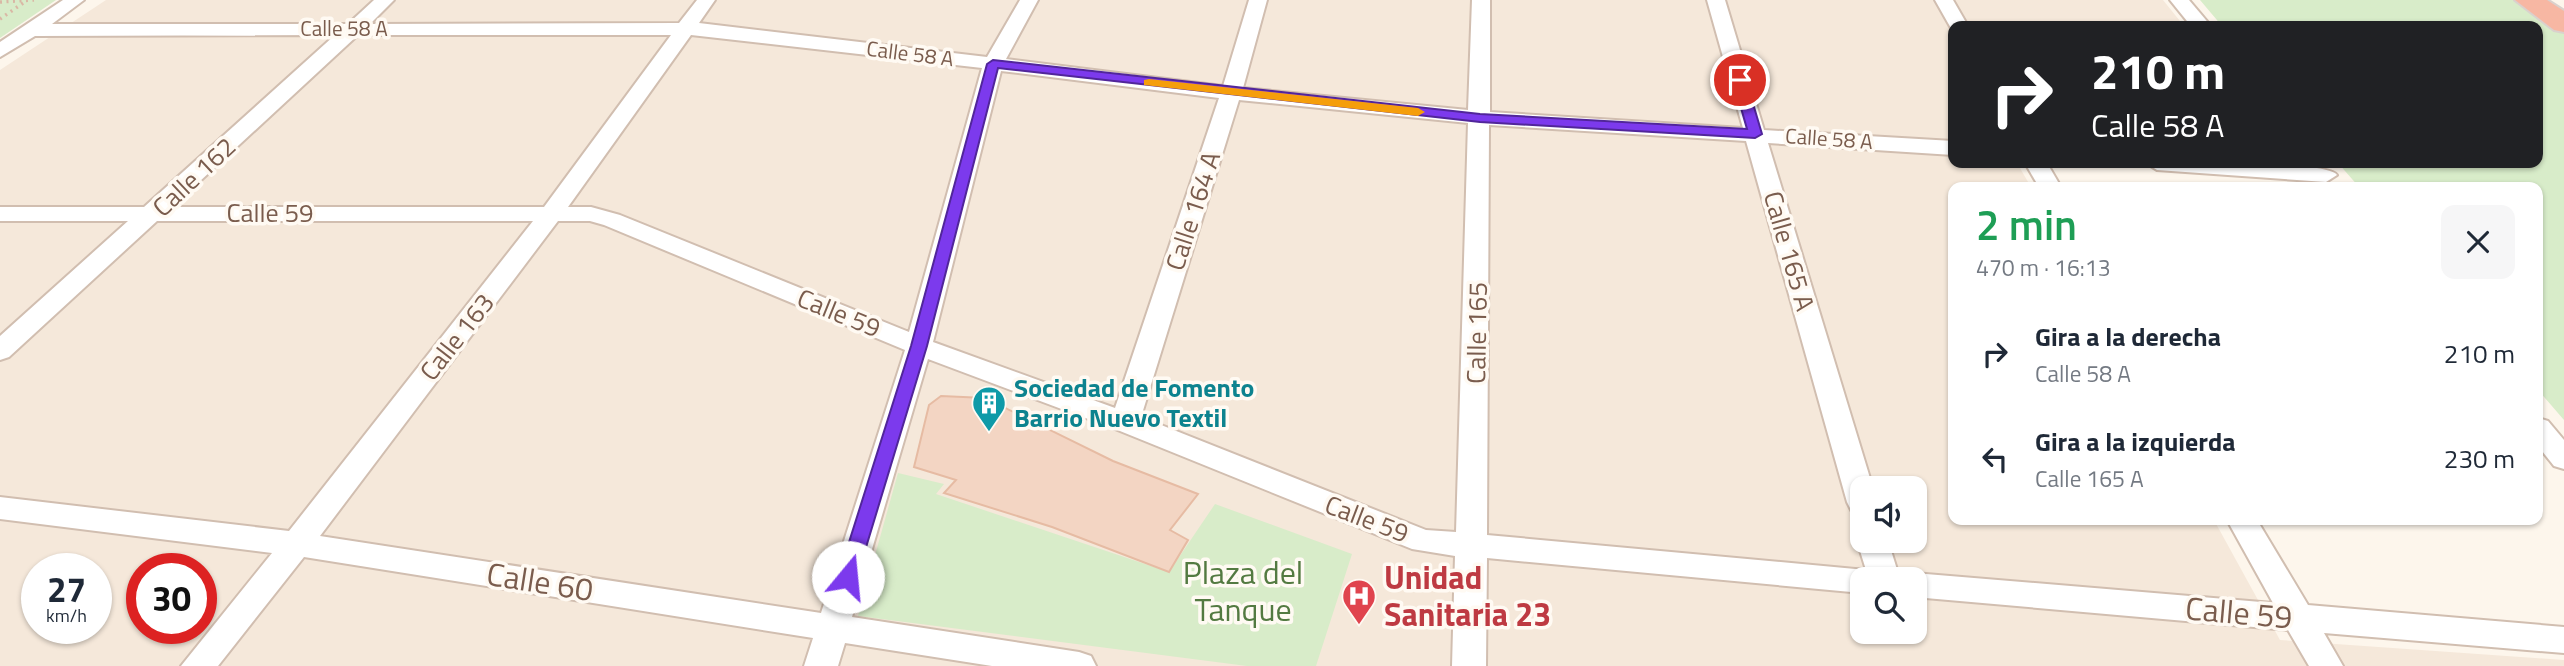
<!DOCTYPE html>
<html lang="es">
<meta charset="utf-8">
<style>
:root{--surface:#fff;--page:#f6f6f7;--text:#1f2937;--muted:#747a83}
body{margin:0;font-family:"Titillium Web",sans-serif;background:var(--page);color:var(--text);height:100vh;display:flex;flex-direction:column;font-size:26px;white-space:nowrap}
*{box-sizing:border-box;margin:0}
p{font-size:23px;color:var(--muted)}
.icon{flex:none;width:38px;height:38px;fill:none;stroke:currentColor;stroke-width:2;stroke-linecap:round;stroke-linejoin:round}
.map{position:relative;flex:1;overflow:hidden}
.panel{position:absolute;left:1948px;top:182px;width:595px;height:343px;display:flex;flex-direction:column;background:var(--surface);border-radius:14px;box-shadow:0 2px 5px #0004}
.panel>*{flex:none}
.guide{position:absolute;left:1948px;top:21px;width:595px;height:147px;border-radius:14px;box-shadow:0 2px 5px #0004;background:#202124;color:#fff;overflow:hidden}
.fabs{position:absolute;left:1850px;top:476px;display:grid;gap:14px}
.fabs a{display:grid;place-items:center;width:77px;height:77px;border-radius:14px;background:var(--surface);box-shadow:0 2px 5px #0004;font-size:35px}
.speed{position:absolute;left:21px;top:553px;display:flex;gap:14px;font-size:35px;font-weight:700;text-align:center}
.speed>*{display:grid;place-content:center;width:91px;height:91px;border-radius:50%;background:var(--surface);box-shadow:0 2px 5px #0004;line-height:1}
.speed small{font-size:18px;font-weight:400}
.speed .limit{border:10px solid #d22;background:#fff;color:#111}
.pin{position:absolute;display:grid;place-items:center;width:60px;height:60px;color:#fff;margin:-30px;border:4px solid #fff;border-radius:50%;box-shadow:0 2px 7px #0007}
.me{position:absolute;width:77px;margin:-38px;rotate:17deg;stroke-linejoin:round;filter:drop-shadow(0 0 5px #0008)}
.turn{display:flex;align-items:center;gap:24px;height:147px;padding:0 28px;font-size:32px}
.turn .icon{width:91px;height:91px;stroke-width:2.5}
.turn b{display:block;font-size:49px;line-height:60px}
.round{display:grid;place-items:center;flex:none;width:74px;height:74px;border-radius:14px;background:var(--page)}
.head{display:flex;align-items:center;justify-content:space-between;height:119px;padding:0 28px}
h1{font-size:42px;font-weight:600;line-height:52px;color:#1e9e55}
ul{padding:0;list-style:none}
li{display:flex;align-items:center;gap:21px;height:105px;padding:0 28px}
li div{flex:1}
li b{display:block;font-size:26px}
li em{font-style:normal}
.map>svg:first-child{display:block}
.residential{fill:#f5e8da;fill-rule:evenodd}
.green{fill:#d8ecc9}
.building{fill:#f3d5c3;stroke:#e6bba3;stroke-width:2}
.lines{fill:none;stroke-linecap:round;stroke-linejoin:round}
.minor-casing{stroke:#d1beb0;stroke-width:4}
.motorway-casing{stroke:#dad1cd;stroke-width:4}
.path{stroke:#d9b8a5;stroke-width:3.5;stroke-dasharray:2 4.5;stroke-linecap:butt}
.minor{fill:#fff;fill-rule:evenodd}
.motorway{fill:#f7b7a3;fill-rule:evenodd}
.route{fill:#7c3aed;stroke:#51269a;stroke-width:2}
.slow{fill:#f59e0b}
.labels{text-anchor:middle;stroke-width:7;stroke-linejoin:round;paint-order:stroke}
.far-street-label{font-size:21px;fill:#7a5c4d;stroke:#fffaf3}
.street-label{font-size:26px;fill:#7a5c4d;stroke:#fffaf3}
.culture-label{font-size:26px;font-weight:bold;fill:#0d838f;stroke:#fffaf3;text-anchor:start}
.near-park-label{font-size:32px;fill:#537a41;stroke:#fffaf3}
.near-health-label{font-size:32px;font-weight:bold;fill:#be3a42;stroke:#fffaf3;text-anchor:start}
.near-street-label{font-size:32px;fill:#7a5c4d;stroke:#fffaf3}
</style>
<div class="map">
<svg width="2564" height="666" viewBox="0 0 2564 666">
<rect width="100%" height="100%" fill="#fdf6ec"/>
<path class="residential" d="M 106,0 L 2163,0 L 2184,26 L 1953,26 L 1953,163 L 2017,163 L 2031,187 L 1953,187 L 1953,520 L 2214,520 L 2280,640 L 2564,660 L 2564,666 L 0,666 L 0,70 ZM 1862,488 L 1914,488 L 1914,541 L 1862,541 ZM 37,569 L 96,569 L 96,628 L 37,628 ZM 142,569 L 201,569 L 201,628 L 142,628 ZM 1862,579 L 1914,579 L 1914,632 L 1862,632 Z"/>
<g class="green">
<polygon points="0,0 56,0 0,38"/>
<polygon points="2200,0 2518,0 2564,32 2564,420 2538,390 2538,187 2359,187 2338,163 2538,163 2538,26 2222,26"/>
<polygon points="898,473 944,484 936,494 1169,572 1215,504 1352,554 1316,666 1247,666 858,616"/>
</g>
<polygon class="building" points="941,396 985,398 1113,461 1198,494 1170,530 1188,540 1169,572 1052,527 944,493 956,480 914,467 929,405"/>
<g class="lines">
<g class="minor-casing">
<g id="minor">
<path d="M 63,0 L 84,0 L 52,24 L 348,24 L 374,0 L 394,0 L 370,24 L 679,23 L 697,0 L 715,0 L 699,23 L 987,57 L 1020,0 L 1038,0 L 1006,59 L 1223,86 L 1249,0 L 1267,0 L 1243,88 L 1468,110 L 1472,0 L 1490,0 L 1490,112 L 1743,128 L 1707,0 L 1725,0 L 1764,130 L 1953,141 L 1953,155 L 1768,143 L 1873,488 L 1862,488 L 1862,513 L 1851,510 L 1847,502 L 1746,141 L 1489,125 L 1487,535 L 1866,570 L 1857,541 L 1862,533 L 1862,541 L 1888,541 L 1900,579 L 1862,579 L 1862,593 L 1487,558 L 1486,666 L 1452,666 L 1455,556 L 1412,549 L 1115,429 L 928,359 L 852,617 L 1079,652 L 1091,656 L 1096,666 L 992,666 L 845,643 L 838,666 L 804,666 L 813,638 L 304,557 L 218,666 L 181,666 L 272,553 L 0,519 L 0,497 L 289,531 L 533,221 L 157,221 L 9,357 L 0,360 L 0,336 L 128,221 L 0,221 L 0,207 L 144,207 L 335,35 L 35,36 L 0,57 L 0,42 ZM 358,35 L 671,35 L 544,207 L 172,207 ZM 691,35 L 982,68 L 909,332 L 620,215 L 591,207 L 568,207 ZM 1001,71 L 1219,98 L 1115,408 L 933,342 ZM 1239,100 L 1468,123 L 1456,532 L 1426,530 L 1141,417 ZM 558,221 L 590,221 L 604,225 L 905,350 L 821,613 L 320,536 Z"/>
<polygon points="1935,0 1953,0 1968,26 1953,26 1952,30"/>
<polygon points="2170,0 2189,0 2211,26 2191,26"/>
<polygon points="2025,163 2047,163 2061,187 2039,187"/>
<path d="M 2146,163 C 2172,162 2327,160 2337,175 L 2326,182 L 2157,170 Z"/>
<polygon points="2538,418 2548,421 2564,440 2564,469 2554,466 2538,446"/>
<polygon points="2227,520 2257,520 2308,605 2564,627 2564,653 2324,633 2343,666 2309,666 2288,630 1914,597 1914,579 1901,579 1914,573 2273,603"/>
</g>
</g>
<g class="motorway-casing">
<polygon id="motorway" points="2515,0 2547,0 2564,11 2564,32 2554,30"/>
</g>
<g class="path">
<polyline points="0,2 34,0"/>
<polyline points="0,19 26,1"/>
</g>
<use href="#minor" class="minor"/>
<use href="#motorway" class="motorway"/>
</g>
<polygon class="route" points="993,60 1480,114 1747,129 1733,80 1740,77 1746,80 1762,134 1755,138 1480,122 998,68 927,346 857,577 848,584 838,577 911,346 987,64"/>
<polygon class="slow" points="1149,79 1418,108 1425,112 1418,116 1144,85 1144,80"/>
<defs>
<g id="building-pin" transform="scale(1.75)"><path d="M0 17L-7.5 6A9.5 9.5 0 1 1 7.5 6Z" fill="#0f9aa8" stroke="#fffaf3"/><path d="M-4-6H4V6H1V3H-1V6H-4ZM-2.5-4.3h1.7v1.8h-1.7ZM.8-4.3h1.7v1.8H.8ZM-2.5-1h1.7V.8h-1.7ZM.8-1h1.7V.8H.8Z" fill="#fff"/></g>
<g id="hospital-pin" transform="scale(1.75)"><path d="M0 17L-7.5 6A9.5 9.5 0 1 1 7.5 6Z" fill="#e0444e" stroke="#fffaf3"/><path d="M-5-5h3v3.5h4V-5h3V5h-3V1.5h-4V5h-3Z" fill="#fff"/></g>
</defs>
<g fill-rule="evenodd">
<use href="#building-pin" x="989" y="403"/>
<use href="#hospital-pin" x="1359" y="596"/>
</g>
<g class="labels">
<g class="far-street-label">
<text x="344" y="36">Calle 58 A</text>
<text transform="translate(910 54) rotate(7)" y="7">Calle 58 A</text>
<text transform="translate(1829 139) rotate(4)" y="7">Calle 58 A</text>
</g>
<g class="street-label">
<text transform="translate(194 177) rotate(-43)" y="9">Calle 162</text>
<text transform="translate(1193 211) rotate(-72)" y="9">Calle 164 A</text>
<text x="270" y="222">Calle 59</text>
<text transform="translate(1789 251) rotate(74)" y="9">Calle 165 A</text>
<text transform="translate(839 313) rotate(22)" y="9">Calle 59</text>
<text transform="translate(1477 333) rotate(-89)" y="9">Calle 165</text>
<text transform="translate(457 337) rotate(-52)" y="9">Calle 163</text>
<text transform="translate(1367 519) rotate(21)" y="9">Calle 59</text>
</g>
<g class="culture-label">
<text x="1014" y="397">Sociedad de Fomento<tspan x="1014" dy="30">Barrio Nuevo Textil</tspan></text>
</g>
<g class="near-park-label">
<text x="1243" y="584">Plaza del<tspan x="1243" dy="37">Tanque</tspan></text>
</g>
<g class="near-health-label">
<text x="1384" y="589">Unidad<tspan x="1384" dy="37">Sanitaria 23</tspan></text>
</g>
<g class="near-street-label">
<text transform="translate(540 582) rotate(9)" y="11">Calle 60</text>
<text transform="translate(2239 613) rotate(5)" y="11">Calle 59</text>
</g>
</g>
</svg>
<div class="fabs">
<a><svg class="icon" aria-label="sound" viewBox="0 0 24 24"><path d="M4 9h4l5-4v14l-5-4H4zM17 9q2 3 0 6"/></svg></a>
<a><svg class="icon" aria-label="search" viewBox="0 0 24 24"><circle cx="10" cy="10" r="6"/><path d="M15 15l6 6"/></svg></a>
</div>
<div class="speed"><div>27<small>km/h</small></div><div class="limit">30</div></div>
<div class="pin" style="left:1740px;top:80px;background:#d93025"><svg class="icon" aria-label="arrive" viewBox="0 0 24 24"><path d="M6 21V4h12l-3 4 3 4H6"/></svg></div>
<svg class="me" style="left:848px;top:577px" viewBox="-20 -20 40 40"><circle r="19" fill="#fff"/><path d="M0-13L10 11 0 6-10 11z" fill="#7c3aed"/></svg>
<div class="guide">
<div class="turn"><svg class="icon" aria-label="right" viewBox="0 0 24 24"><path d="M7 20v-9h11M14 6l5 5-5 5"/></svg><div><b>210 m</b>Calle 58 A</div></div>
</div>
<section class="panel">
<div class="head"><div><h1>2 min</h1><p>470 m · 16:13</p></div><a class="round"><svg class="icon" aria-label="close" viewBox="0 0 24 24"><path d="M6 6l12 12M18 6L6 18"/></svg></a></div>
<ul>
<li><svg class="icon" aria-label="right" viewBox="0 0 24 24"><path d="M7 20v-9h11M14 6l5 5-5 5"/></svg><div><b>Gira a la derecha</b><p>Calle 58 A</p></div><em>210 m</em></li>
<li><svg class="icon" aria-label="left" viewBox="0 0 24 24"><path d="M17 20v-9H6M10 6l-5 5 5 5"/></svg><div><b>Gira a la izquierda</b><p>Calle 165 A</p></div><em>230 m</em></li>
</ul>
</section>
</div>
